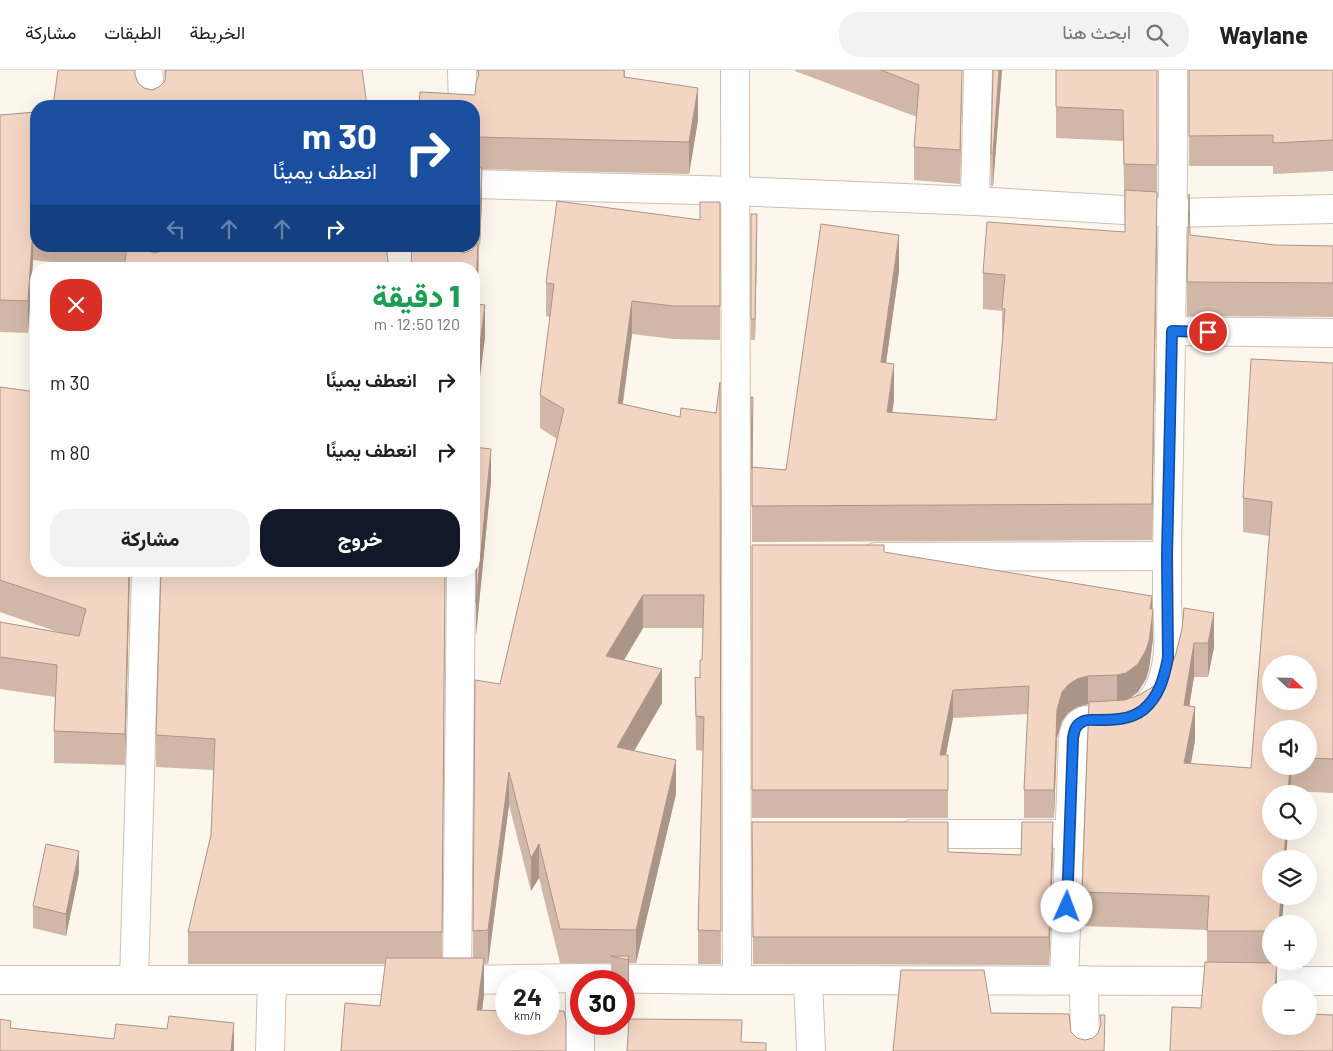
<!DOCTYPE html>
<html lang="ar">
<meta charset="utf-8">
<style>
:root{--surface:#fff;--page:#f2f2f2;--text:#202124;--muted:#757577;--line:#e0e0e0;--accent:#111827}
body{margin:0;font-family:Barlow,Vazirmatn,sans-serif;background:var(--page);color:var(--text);direction:rtl;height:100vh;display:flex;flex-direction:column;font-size:19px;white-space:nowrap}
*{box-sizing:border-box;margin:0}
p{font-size:16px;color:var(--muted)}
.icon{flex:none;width:28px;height:28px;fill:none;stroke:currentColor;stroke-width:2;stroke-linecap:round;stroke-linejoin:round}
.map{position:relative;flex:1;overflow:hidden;direction:ltr}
.drawer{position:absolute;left:30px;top:192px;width:450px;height:315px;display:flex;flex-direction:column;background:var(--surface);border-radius:20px;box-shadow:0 5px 20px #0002;direction:rtl}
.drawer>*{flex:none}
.guide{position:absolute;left:30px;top:30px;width:450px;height:152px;border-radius:20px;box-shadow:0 5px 20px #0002;direction:rtl;background:#1a4fa0;color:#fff;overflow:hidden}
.needle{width:32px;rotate:112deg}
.fabs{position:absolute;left:1262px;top:585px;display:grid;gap:10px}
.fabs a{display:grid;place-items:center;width:55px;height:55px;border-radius:50%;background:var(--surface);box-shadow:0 5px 20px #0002;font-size:25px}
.speed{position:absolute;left:495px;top:900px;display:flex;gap:10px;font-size:25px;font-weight:700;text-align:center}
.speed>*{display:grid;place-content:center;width:65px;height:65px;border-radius:50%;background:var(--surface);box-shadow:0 5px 20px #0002;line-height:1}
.speed small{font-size:12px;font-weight:400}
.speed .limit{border:8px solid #d22;background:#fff;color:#111}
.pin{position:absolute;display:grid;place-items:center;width:42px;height:42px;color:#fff;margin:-21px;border:2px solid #fff;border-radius:50%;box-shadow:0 1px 5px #0007}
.me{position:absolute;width:55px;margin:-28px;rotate:2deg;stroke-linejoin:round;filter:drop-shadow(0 0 4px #0008)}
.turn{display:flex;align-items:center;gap:18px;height:105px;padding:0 20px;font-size:22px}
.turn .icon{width:65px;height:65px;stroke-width:2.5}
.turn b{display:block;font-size:35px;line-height:42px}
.lanes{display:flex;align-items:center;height:48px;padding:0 20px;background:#0003;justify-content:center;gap:25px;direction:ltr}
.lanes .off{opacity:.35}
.round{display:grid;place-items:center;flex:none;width:52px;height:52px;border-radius:20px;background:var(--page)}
.overview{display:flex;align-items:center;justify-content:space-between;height:85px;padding:0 20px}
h1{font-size:30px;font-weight:800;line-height:38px;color:#1e9e55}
.action{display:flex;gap:10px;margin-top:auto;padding:10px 20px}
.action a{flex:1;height:58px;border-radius:20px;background:var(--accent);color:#fff;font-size:20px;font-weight:800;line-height:58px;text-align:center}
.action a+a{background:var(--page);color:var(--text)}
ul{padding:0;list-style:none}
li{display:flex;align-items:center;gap:15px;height:70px;padding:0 20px}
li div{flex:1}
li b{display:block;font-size:19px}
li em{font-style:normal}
header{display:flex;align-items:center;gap:30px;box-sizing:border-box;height:70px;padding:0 25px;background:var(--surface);border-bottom:1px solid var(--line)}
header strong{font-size:24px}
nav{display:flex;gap:28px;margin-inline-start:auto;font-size:18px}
.search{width:350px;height:45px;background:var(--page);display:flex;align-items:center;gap:12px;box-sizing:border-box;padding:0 18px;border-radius:20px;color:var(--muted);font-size:19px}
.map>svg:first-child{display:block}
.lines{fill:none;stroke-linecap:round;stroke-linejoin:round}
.street-casing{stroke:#d1beb0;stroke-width:30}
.street{stroke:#fff;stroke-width:28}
.wall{fill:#d1b7a8;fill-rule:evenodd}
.shaded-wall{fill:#aa9588}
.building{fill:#f3d5c3;stroke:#aa9588;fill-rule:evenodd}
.route-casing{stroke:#114b97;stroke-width:12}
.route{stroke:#1a73e8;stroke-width:9}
</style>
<header>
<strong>Waylane</strong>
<div class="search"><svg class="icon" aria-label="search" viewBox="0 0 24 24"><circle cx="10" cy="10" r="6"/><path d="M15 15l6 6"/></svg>ابحث هنا</div>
<nav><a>الخريطة</a><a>الطبقات</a><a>مشاركة</a></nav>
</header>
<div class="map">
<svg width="1333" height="981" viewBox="0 0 1333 981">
<rect width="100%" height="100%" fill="#fdf6ec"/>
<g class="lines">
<g class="street-casing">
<g id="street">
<polyline points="148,0 151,36"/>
<polyline points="462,0 463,36"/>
<polyline points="735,0 737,910"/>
<polyline points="474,114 735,121 975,131 1174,143 1333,139"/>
<polyline points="975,131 978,0"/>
<polyline points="155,199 155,176"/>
<polyline points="464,199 464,176"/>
<polyline points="1172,261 1333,263"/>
<polyline points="876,487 1167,486"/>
<polyline points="912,764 1059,764"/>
<polyline points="0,910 457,910 580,908 737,910 1333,911"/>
<polyline points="134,910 146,501"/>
<polyline points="457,910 461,501"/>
<polyline points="808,910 811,981"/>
<path d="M 1064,910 L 1073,669 C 1074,662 1075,656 1081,652 C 1087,648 1099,650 1107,650 C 1145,649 1162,626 1167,590 C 1170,572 1168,552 1167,534 C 1167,498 1167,463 1168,428 C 1171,285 1174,143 1173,0"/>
<polyline points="1084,910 1085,981"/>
<polyline points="270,981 272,910"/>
<polyline points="580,981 580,908"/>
</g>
</g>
<use href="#street" class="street"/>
</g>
<g class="wall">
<polygon points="164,0 362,0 53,36 135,5 138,13 144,18 152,20 159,17 165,11"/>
<polygon points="477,0 625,0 625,7 698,50 689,104 482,99 482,130 480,176 477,168 474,165 474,36 478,7"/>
<polygon points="795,0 962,0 960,114 914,110 914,77 917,47 795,1"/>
<polygon points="1002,0 993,116 991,116 991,83"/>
<polygon points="1157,0 1157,158 1152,470 752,472 751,327 753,349 752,397 786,400 899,201 886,293 894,330 892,343 996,350 1002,271 1002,241 983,239 983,203 1125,162 1123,71 1056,68 1056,37"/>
<polygon points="1189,0 1333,0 1333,101 1273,104 1273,96 1189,96"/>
<polygon points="36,42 36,176 143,176 148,181 155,183 389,199 111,199 33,190 28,263 0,262 0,45"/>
<polygon points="720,132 720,270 673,269 632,264 623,334 680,347 716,343 720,312 721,894 698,894 698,860 703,681 696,680 695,607 700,608 702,590 703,558 643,558 624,590 662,633 634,681 676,724 636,893 629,893 629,924 628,928 624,927 624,911 611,911 611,893 560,893 539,808 531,821 509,735 488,894 484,894 484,925 482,941 566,950 380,936 386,894 188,894 188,862 211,765 214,700 156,697 156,665 445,501 442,888 473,888 475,610 500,614 557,369 540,358 540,325 550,247 546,246 546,213 700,150"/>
<polygon points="751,144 757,166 755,270 751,270"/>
<polygon points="1190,165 1275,175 1333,176 1333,247 1187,246 1187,212"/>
<polygon points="474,199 478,205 477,234 485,267 478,322 474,320"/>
<path d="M 1333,293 L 1333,723 L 1291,721 L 1271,761 L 1288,761 L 1286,789 L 1271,826 L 1284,826 L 1282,854 L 1271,854 L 1271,891 L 1279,891 L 1279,895 L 1277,895 L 1277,919 L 1201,938 L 1207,892 L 1207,860 L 1082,856 L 1082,822 L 1089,634 L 1077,637 L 1068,643 L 1062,651 L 1057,668 L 1054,748 L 1024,748 L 1024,720 L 1028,644 L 953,648 L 946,685 L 948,685 L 948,748 L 752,748 L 752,475 L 884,483 L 1152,539 L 1153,569 L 1149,599 L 1146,609 L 1138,622 L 1130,628 L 1139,625 L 1151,618 L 1162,609 L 1175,587 L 1182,559 L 1184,538 L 1214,577 L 1208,607 L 1194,607 L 1189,636 L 1195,671 L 1191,694 L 1251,698 L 1270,466 L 1243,462 L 1243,428 ZM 1309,659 L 1309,696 L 1271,696 Z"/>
<polygon points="0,317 130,501 125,695 54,693 54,661 55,627 0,619 0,552 61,563 0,542"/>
<polygon points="474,377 491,411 476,565 476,500 474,493"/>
<polygon points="752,752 948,782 1021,785 1053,780 1049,895 753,894"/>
<polygon points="79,803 66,866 33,858 33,836"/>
</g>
<g class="shaded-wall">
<polygon points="962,0 960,114 960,80"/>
<polygon points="999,0 1002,0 993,116 993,83"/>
<polygon points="698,18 698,50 689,104 689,72"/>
<polygon points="482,98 482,130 480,176 480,144"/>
<polygon points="1157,122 1157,158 1152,470 1152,434"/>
<polygon points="757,144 757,166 755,270 755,249"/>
<polygon points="33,158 33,190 28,263 28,231"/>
<polygon points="899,165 899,201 881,328 881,292"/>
<polygon points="478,173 478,205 475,266 475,234"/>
<polygon points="632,231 632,264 618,366 618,333"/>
<polygon points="485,235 485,267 478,322 478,290"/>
<polygon points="894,294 894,330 887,378 887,342"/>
<polygon points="491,379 491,411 476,565 476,533"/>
<polygon points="129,501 130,501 125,695 125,664"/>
<polygon points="643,525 643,558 606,620 606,586"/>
<polygon points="1152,526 1153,569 1149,599 1146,609 1138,622 1126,631 1117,633 1117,605 1150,539"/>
<polygon points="1214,543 1214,577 1208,607 1208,573"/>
<polygon points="1194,573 1194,607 1184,669 1184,635"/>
<polygon points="662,599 662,633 617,710 617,677"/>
<polygon points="1088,606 1088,634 1077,637 1068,643 1062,651 1057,668 1054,748 1054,720 1057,640 1062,622 1068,615 1077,609"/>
<polygon points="953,620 953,648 940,713 940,685"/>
<polygon points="1195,637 1195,671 1184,727 1184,693"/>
<polygon points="676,690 676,724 636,893 636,860"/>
<polygon points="1290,696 1291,696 1291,724 1288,724"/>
<polygon points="509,702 509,735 488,894 488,860"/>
<polygon points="1053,752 1053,780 1049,895 1049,867"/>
<polygon points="1286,761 1288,761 1286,789 1284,789"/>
<polygon points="539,774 539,808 531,821 531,788"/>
<polygon points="79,781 79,803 66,866 66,844"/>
<polygon points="1281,826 1284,826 1282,854 1279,854"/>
<polygon points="629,886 629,924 628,928 628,890"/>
<polygon points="484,888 484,925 477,978 477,940"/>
<polygon points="1277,893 1277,919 1275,919"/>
<polygon points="234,953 234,981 231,981"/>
</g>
<g class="building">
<polygon points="58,0 135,0 135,5 138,13 144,18 152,20 159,17 165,11 166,0 362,0 367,36 53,36"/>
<polygon points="478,0 624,0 624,7 698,18 689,72 474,67 474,36 419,36 420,22 475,25 476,13 479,4"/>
<polygon points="881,0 962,0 960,80 914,77 919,15"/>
<polygon points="993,0 999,0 993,83 991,83"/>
<polygon points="1056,0 1157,0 1157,95 1124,94 1123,40 1056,37"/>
<polygon points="1189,0 1333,0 1333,70 1273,73 1273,65 1189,66"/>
<polygon points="36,42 36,158 33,158 28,231 0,230 0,45"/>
<polygon points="474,97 482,98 480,144 477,136 474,133"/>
<polygon points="1125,120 1157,122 1152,434 752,436 752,397 786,400 821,154 899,165 881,292 894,294 887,342 996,350 1005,239 1002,238 1005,205 983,203 987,152 1125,162"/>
<polygon points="1189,124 1190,165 1275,175 1333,176 1333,213 1187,212"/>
<polygon points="557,131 700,150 700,132 720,132 720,236 673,236 632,231 618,333 680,347 681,338 716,343 720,312 721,861 698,860 704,647 696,646 695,607 700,608 700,590 702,590 704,525 643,525 606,586 662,599 617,677 676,690 636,860 560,859 539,774 531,788 509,702 488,860 473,861 475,610 500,614 564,339 540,325 554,214 546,213"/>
<polygon points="751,144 757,144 755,249 751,249"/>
<polygon points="478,173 475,234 485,235 478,290 474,288 474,199 411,199 412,176 452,176 456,180 464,183 472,180"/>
<polygon points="127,176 143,176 148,181 155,183 162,181 167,176 386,176 389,199 124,199"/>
<path d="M 1251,289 L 1333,293 L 1333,689 L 1309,688 L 1309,659 L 1271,659 L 1271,696 L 1290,696 L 1288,724 L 1271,724 L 1271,761 L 1286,761 L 1284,789 L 1271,789 L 1271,826 L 1281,826 L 1279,854 L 1271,854 L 1271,861 L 1207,861 L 1209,826 L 1082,822 L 1089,632 L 1125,630 L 1139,625 L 1151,618 L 1162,609 L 1175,587 L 1182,559 L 1184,538 L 1214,543 L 1208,573 L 1194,573 L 1184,635 L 1195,637 L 1184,693 L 1251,698 L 1272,432 L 1243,428 ZM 1271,594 L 1309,594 L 1309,631 L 1271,631 Z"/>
<polygon points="0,317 36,322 36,501 129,501 125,664 54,661 57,595 0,587 0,552 79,566 86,539 0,510"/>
<polygon points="751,327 753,327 752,399"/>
<polygon points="474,377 491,379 476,533 477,469 475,462 474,461"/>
<polygon points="752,475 884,475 884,482 1152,526 1150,539 1153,539 1153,541 1149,571 1146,580 1138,594 1126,603 1117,605 1088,606 1077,609 1068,615 1062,622 1057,640 1054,720 1024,720 1029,616 953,620 940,685 948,685 948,720 752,720"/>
<polygon points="161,501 445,501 442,862 188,862 211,765 215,669 156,665"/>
<polygon points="752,752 948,752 948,782 1021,785 1022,752 1053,752 1049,867 753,867"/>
<polygon points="46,774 79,781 66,844 33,836"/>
<polygon points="611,886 629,886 628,890"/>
<polygon points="386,888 484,888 477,940 506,941 506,954 549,954 549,941 564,941 566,950 566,981 341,981 345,933 380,936"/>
<polygon points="1205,892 1277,893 1275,919 1271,919 1271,956 1309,956 1309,944 1333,945 1333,981 1170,981 1172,937 1201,938"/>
<polygon points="901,900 984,900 991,943 1069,944 1071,962 1077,968 1085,970 1093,968 1098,963 1101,954 1100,945 1105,945 1104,981 893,981"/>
<polygon points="169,946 234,953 231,981 0,981 0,949 11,951 10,958 114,969 116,954 167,959"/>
<polygon points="629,949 742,950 741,972 766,973 766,981 627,981"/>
</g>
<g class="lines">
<g class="route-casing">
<path id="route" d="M 1067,837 L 1073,668 C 1074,662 1075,655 1082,652 C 1086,649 1092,650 1097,650 C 1113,650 1130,650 1143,640 C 1159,627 1164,608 1168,588 L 1167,486 L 1172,261 L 1208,262"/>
</g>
<use href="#route" class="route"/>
</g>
</svg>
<div class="fabs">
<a><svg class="needle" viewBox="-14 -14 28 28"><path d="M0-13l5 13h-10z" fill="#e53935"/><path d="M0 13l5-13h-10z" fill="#757577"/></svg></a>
<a><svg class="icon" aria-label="sound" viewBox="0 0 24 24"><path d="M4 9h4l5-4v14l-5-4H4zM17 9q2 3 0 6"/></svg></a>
<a><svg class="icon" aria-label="search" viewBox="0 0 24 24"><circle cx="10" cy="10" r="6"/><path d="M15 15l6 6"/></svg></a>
<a><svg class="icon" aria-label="layers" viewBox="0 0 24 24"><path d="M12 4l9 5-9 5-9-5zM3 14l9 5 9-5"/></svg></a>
<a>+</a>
<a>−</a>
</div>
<div class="speed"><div>24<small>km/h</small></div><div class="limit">30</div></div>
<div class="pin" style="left:1208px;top:262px;background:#d93025"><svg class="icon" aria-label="arrive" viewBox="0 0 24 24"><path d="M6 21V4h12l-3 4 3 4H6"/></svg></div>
<svg class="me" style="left:1067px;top:837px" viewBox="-20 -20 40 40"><circle r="19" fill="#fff"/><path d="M0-13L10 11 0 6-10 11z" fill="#1a73e8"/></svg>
<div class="guide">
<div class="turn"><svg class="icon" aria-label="right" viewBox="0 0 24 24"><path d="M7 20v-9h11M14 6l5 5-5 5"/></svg><div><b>30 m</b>انعطف يمينًا</div></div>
<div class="lanes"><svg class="icon off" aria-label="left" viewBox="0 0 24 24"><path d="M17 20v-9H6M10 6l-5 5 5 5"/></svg><svg class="icon off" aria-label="ahead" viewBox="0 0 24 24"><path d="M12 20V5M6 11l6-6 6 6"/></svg><svg class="icon off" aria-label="ahead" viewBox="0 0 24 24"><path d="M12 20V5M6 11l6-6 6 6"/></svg><svg class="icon" aria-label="right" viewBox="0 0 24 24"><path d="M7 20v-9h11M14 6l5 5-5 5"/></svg></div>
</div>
<section class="drawer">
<div class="overview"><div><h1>1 دقيقة</h1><p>120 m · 12:50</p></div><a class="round" style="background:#d93025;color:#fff"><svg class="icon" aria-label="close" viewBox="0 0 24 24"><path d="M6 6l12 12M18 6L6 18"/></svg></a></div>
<ul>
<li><svg class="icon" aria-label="right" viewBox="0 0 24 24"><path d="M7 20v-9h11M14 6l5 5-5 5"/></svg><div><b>انعطف يمينًا</b></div><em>30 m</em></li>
<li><svg class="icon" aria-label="right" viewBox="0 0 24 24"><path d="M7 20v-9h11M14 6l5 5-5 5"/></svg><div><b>انعطف يمينًا</b></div><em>80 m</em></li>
</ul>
<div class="action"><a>خروج</a><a>مشاركة</a></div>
</section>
</div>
